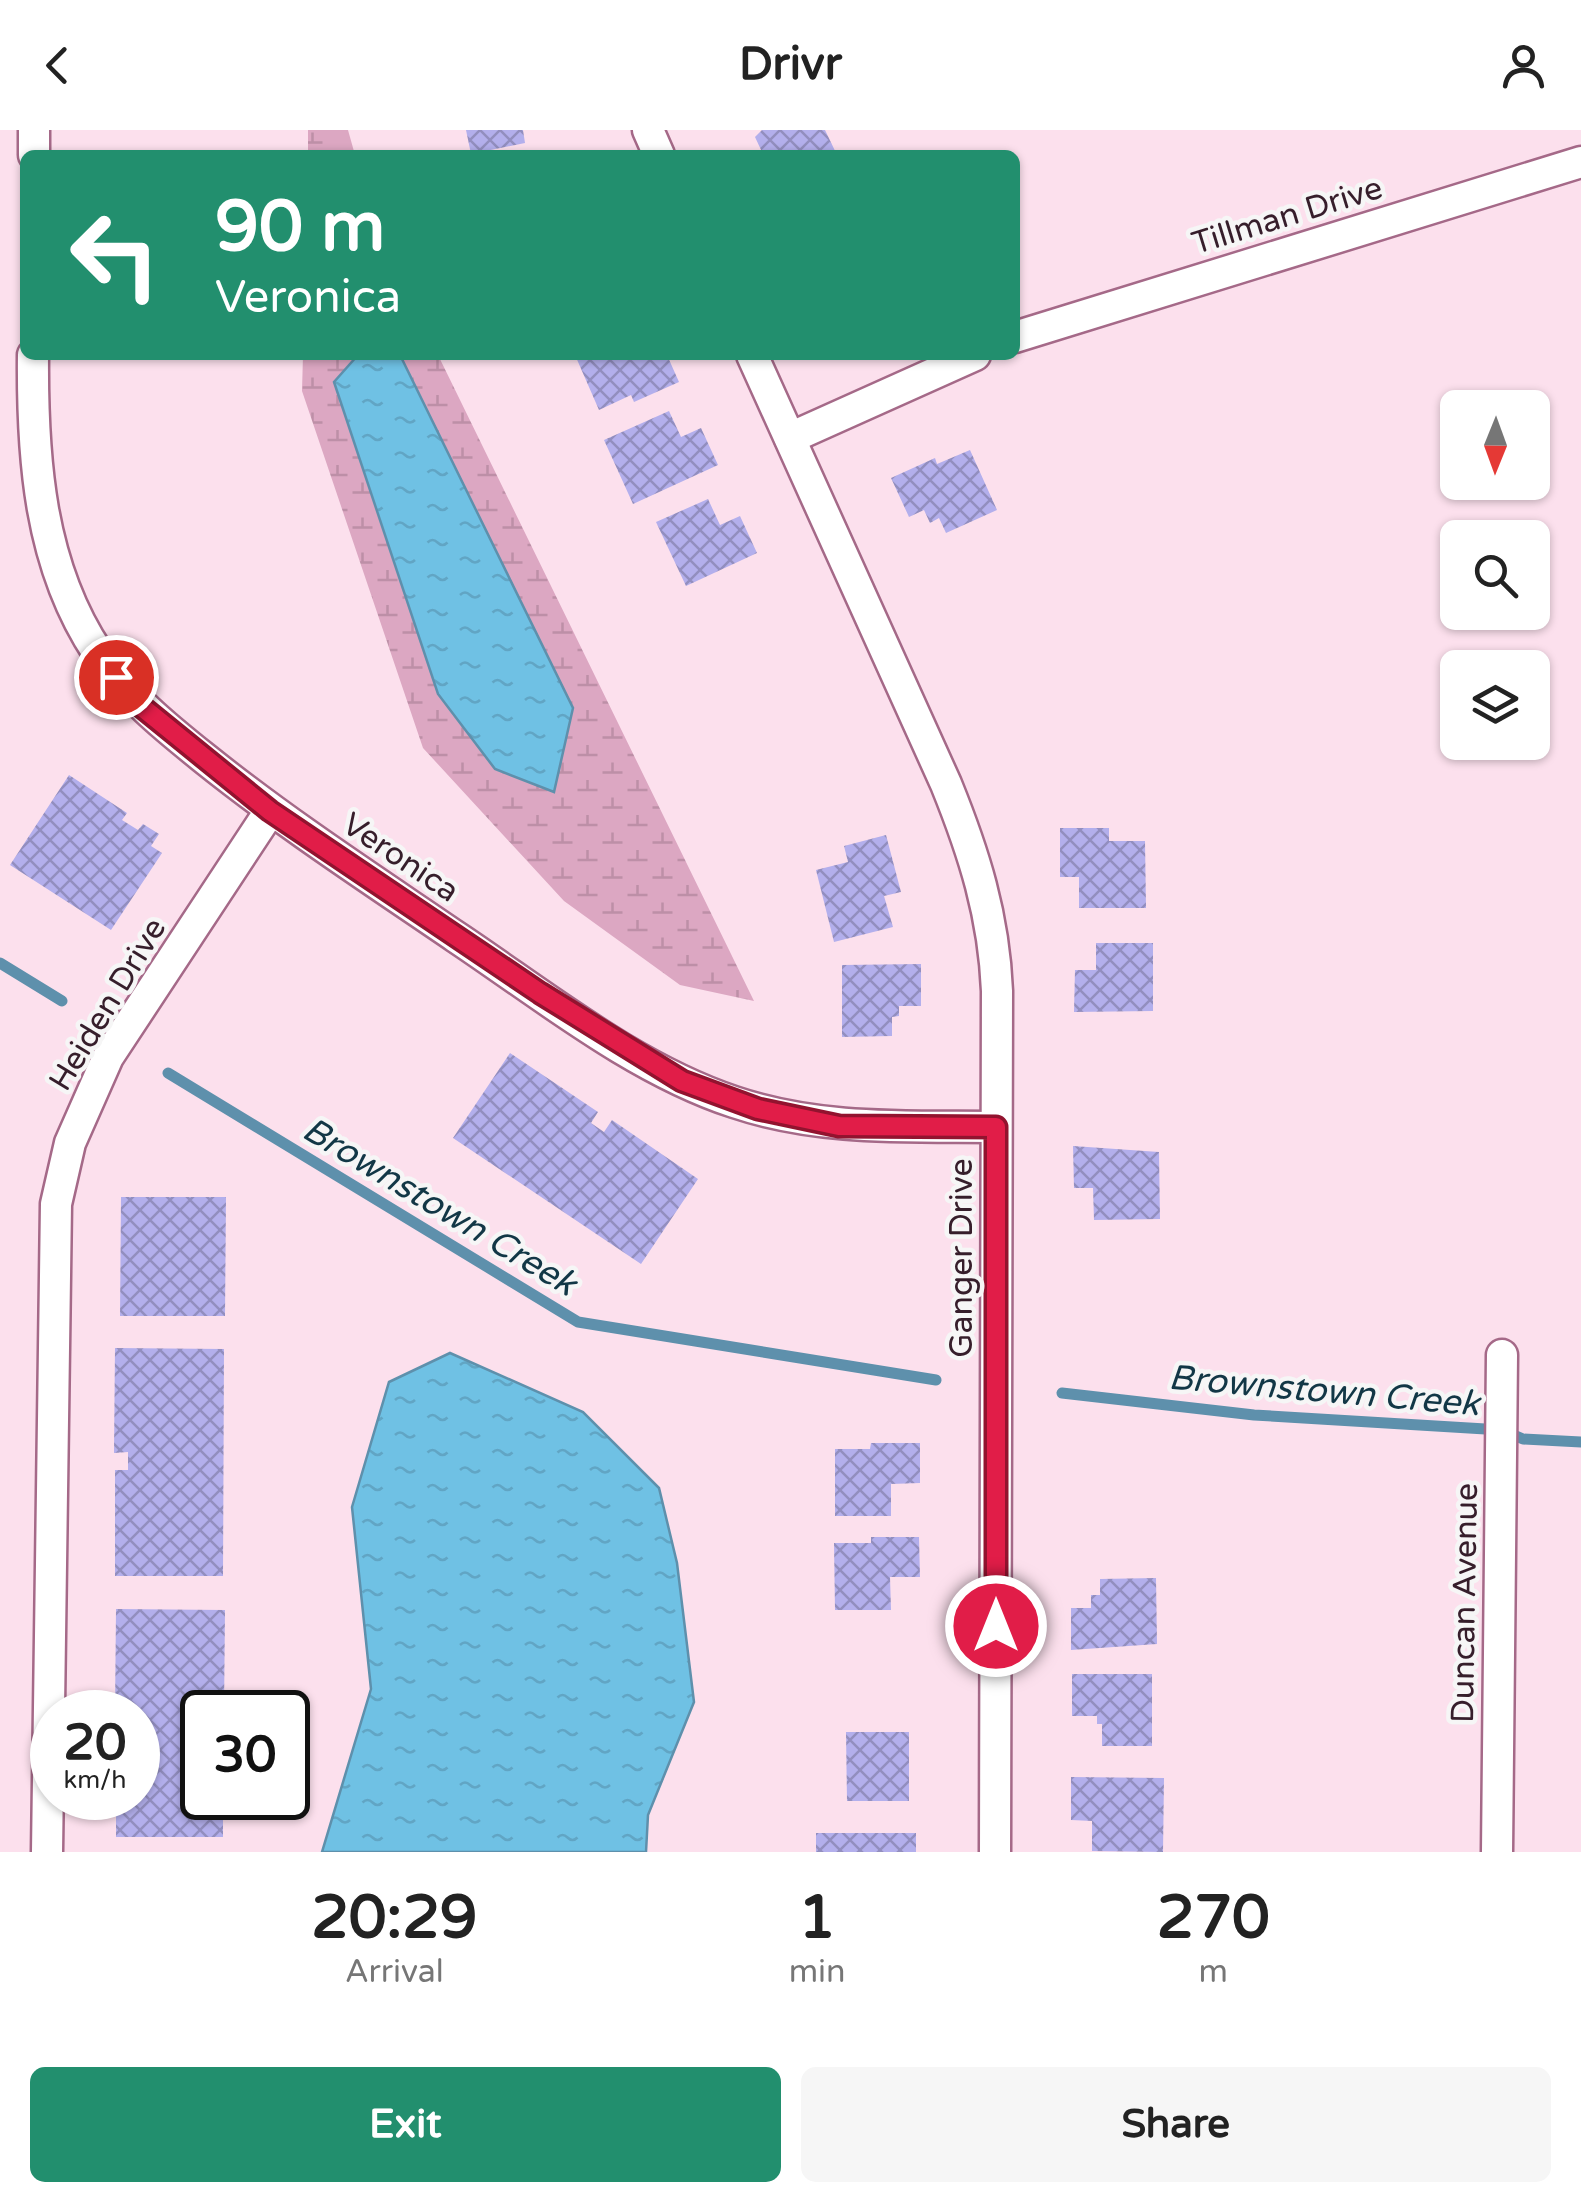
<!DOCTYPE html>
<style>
:root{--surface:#fff;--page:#f6f6f6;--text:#222;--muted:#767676;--accent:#228f6e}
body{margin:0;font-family:"Varela Round",sans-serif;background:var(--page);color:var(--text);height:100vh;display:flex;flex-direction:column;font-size:38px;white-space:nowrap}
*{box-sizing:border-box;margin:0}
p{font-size:32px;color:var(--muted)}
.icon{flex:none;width:55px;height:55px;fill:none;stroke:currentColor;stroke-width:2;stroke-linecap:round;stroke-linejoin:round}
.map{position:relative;height:1722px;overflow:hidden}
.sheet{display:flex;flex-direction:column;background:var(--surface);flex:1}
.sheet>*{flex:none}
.guide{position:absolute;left:20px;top:20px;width:1000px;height:210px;border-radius:15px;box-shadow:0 2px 8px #0004;background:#228f6e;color:#fff;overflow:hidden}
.needle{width:65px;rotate:181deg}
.tools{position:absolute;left:1440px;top:260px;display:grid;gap:20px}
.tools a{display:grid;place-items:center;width:110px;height:110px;border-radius:15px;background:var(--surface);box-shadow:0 2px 8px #0004;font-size:50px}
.speed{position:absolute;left:30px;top:1560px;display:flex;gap:20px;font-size:50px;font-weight:700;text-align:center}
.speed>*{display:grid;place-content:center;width:130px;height:130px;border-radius:50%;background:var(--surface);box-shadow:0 2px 8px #0004;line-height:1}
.speed small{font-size:25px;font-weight:400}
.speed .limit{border:5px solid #111;border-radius:15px;background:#fff;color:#111}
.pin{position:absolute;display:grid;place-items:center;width:85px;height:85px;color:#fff;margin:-42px;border:5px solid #fff;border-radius:50%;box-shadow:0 2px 10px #0007}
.me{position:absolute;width:110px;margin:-55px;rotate:0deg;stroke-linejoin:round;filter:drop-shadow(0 0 8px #0008)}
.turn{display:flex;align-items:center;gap:35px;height:210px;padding:0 30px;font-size:45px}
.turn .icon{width:130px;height:130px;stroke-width:2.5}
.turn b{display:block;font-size:70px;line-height:85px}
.eta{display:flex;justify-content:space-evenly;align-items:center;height:170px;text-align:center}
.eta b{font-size:60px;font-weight:700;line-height:70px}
.action{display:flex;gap:20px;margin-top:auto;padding:20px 30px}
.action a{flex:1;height:115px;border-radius:15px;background:var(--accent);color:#fff;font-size:40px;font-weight:700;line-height:115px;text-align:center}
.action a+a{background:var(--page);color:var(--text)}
header{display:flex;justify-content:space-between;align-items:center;height:130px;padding:0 30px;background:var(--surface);font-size:45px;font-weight:700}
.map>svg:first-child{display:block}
.wetland{fill:url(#wetland-marsh)}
.water{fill:url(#water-ripples);stroke:#5e90ac;stroke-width:2.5}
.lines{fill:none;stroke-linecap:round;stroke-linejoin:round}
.stream{stroke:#5e90ac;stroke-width:11}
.building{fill:url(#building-cross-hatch)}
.minor-casing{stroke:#a56988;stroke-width:35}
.minor{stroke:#fff;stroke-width:30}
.route-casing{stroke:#92132f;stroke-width:25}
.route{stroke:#e11d48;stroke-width:18}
.labels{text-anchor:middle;stroke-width:9;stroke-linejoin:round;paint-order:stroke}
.street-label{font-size:32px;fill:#361e2b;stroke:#f6f6f6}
.water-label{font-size:35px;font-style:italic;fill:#123746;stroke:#f6f6f6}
</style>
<header><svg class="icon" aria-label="back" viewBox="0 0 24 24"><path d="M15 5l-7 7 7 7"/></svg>Drivr<svg class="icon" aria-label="person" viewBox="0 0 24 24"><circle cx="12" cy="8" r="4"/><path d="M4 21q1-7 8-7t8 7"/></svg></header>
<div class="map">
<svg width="1581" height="1722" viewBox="0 0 1581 1722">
<defs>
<pattern id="wetland-marsh" width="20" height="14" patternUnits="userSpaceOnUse" patternTransform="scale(2.5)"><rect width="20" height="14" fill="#dca7c2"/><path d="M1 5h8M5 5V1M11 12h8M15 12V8" fill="none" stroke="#bd8fa7"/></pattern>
<pattern id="water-ripples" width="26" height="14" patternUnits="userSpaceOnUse" patternTransform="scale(2.5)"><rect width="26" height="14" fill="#6fc1e4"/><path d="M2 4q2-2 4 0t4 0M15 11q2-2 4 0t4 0" fill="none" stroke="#61a5c4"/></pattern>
<pattern id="building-cross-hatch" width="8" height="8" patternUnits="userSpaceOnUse" patternTransform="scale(2.5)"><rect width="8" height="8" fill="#b3afec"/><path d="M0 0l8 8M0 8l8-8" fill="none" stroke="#928ebf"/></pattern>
</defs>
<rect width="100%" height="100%" fill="#fce0ed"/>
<g class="wetland">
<polygon points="308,0 348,0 355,25 308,25"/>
<polygon points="303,225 358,225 334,252 453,336 400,225 438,225 754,871 680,855 564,771 423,618 302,261"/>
</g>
<g class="water">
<polygon points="358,225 400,225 573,578 554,662 495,639 438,564 334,252"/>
<polygon points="450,1223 583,1282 659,1358 677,1433 694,1572 648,1685 646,1722 322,1722 371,1559 352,1377 389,1252"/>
</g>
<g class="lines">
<g class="stream">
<polyline points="0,833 62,871"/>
<polyline points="168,943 578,1192 936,1250"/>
<polyline points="1062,1263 1254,1285 1502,1300 1523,1309 1581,1312"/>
</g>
</g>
<g class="building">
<polygon points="466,0 523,0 525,13 471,24"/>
<polygon points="762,0 825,0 837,25 755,25 762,22 755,7"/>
<polygon points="575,225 667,225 679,252 634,272 631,265 599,280"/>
<polygon points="669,281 681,307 701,298 718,335 633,374 604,310"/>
<polygon points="970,320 997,380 946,403 939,388 930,393 924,380 909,387 891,348 935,328 937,334"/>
<polygon points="708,369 720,395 740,386 757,423 686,456 656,392"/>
<polygon points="69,645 127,683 122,690 138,700 143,694 159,704 151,716 162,723 111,800 10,735"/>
<polygon points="1060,698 1109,698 1109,711 1145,711 1146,778 1079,778 1079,747 1060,747"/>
<polygon points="886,705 901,762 884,766 893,797 834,812 816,740 848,732 844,716"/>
<polygon points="1096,813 1153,813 1153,881 1074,882 1075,840 1096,840"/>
<polygon points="921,834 921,876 899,876 899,886 892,887 892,906 842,907 842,835"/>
<polygon points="510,923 598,982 591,993 604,1002 612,990 698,1049 641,1134 453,1008"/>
<polygon points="1073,1016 1159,1022 1160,1089 1094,1090 1093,1058 1074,1058"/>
<polygon points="121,1067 226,1067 225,1186 120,1186"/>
<polygon points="115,1218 224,1219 223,1446 115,1446 115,1340 128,1340 128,1322 114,1323"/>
<polygon points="871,1313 920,1313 920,1353 891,1354 891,1386 835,1386 835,1319 870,1319"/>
<polygon points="871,1407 919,1407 920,1447 890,1447 891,1480 835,1480 834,1413 871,1413"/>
<polygon points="1156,1448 1157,1514 1071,1520 1071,1478 1091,1478 1091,1465 1100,1465 1100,1449"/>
<polygon points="116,1479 225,1480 224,1582 202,1582 202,1668 223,1668 223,1707 116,1707 116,1668 138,1668 138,1582 115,1582"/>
<polygon points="1072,1544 1152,1544 1152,1616 1102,1616 1102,1594 1097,1594 1097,1586 1072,1586"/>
<polygon points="846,1602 909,1602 909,1671 847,1671"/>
<polygon points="1071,1647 1164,1648 1163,1722 1092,1721 1092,1691 1071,1690"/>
<rect x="816" y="1703" width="100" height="19"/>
</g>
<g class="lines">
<g class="minor-casing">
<g id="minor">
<polyline points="648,0 659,25"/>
<polyline points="34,25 34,0"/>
<polyline points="1015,207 1581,32"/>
<path d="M 33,225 C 32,327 39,435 98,523 C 127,566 164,596 204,628 C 285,693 371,749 456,807 C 543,865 634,939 734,972 C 820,1001 907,996 996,997"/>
<path d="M 752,225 L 946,654 C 974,723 994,786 997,861 L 995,1722"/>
<polyline points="790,308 975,225"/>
<polyline points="47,1722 56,1074 70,1013 108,927 270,681"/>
<polyline points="1497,1722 1502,1225"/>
</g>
</g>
<use href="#minor" class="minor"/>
</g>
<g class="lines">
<g class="route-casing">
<polyline id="route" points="116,547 137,573 270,681 540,863 682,951 758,979 839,996 996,997 996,1496"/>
</g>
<use href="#route" class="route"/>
</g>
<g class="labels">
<g class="street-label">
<text transform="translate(1287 85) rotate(-17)" y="11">Tillman Drive</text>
<text transform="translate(401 727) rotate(34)" y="11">Veronica</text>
<text transform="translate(107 874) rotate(-59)" y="11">Heiden Drive</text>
<text transform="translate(961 1128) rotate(-90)" y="11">Ganger Drive</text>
<text transform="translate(1464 1473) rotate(-89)" y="11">Duncan Avenue</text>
</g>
<g class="water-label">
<text transform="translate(440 1076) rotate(31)" y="12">Brownstown Creek</text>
<text transform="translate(1324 1260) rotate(5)" y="12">Brownstown Creek</text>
</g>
</g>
</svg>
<div class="tools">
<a><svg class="needle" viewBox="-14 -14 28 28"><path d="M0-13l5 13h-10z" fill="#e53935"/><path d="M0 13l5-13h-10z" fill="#767676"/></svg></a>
<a><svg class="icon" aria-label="search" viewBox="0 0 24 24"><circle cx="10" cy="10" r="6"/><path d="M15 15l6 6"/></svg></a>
<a><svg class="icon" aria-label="layers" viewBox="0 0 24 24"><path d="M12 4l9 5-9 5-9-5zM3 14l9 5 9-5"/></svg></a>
</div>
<div class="speed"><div>20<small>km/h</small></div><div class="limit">30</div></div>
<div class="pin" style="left:116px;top:547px;background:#d93025"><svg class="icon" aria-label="arrive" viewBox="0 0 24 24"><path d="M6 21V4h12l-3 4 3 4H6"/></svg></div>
<svg class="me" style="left:996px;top:1496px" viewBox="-20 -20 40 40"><circle r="17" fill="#e11d48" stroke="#fff" stroke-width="3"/><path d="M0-11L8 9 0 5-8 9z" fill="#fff"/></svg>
<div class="guide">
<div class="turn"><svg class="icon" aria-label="left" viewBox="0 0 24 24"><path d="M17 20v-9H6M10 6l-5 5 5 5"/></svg><div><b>90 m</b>Veronica</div></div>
</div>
</div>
<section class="sheet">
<div class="eta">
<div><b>20:29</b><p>Arrival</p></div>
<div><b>1</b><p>min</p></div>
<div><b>270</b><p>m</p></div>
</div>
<div class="action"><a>Exit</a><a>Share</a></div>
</section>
